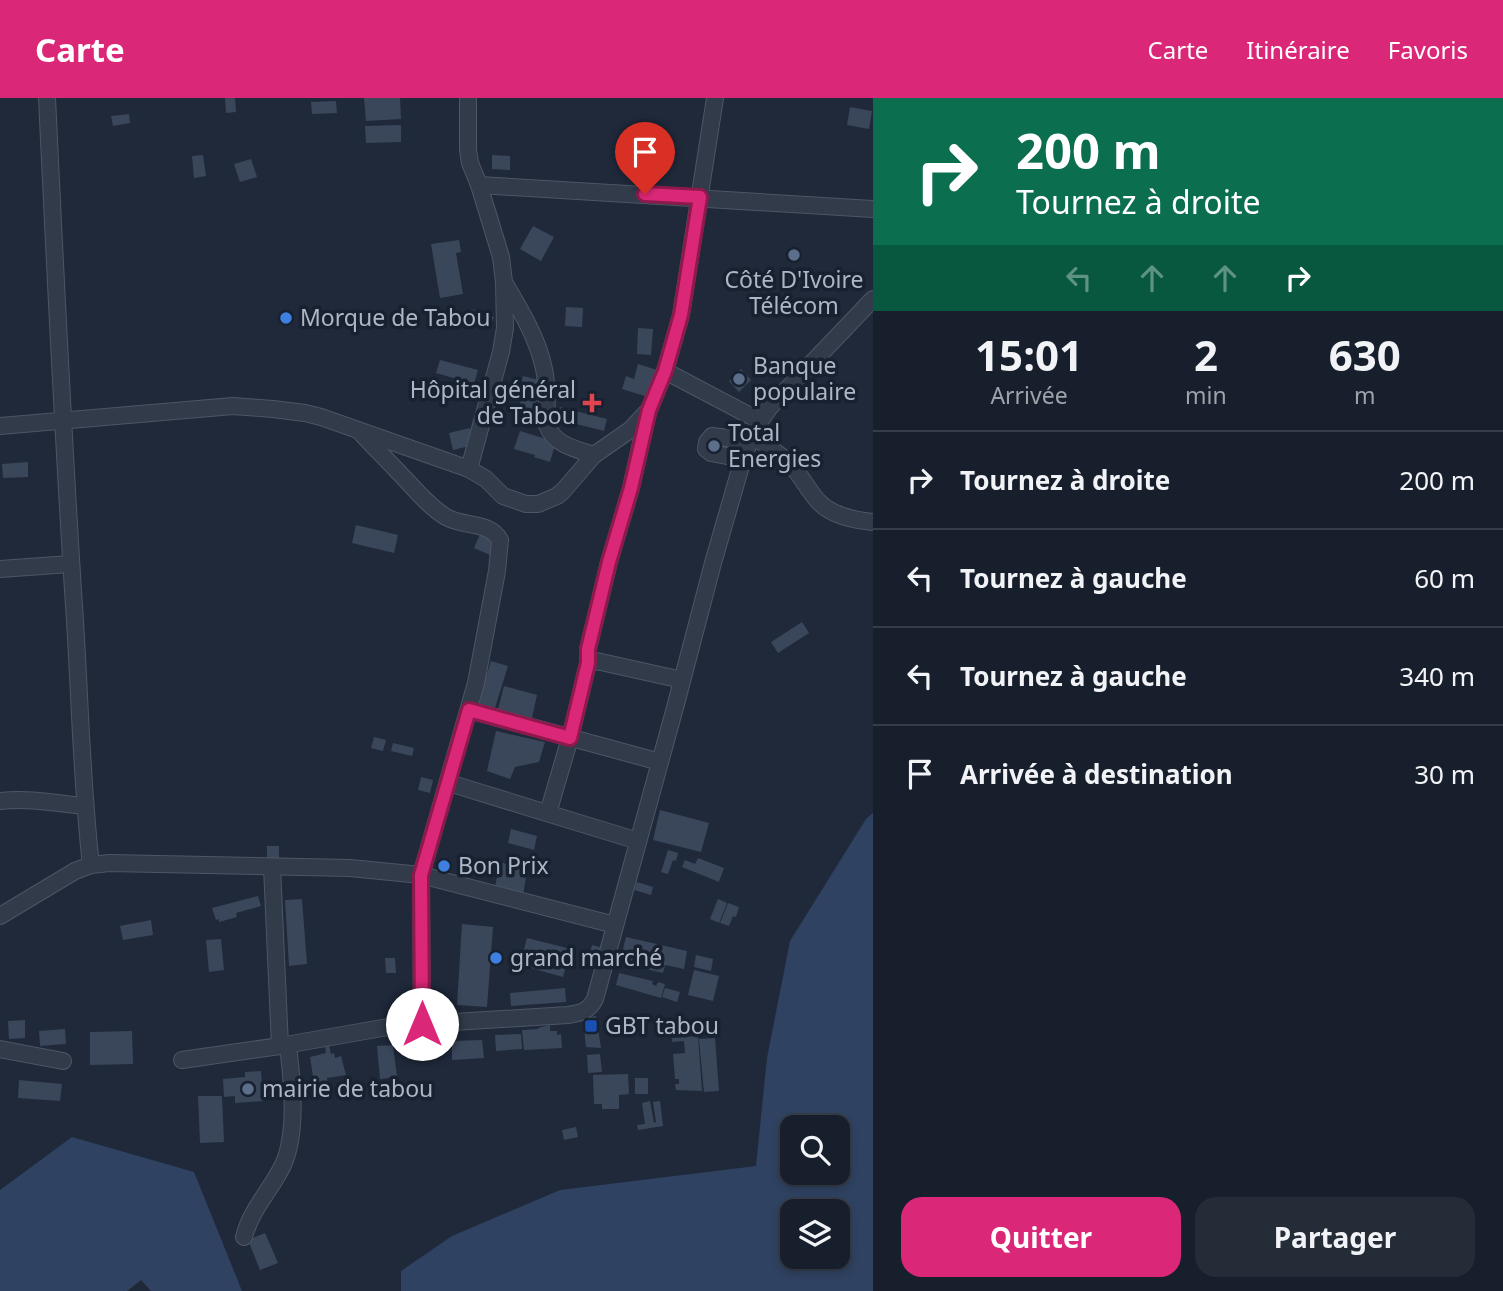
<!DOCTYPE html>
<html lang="fr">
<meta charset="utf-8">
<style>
:root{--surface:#171f2c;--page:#242c38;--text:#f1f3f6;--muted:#9ea2a9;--line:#363d48;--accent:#db2777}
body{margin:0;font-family:"Noto Sans",sans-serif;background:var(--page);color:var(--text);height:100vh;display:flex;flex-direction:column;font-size:26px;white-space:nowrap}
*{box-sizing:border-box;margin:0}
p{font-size:23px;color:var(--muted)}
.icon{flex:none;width:38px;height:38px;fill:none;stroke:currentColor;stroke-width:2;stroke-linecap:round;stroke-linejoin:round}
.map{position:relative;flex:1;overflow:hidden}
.side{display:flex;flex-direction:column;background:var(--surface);width:630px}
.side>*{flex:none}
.guide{background:#0b6e4f;color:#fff;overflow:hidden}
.controls{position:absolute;left:780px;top:1017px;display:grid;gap:14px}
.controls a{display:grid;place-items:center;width:70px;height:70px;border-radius:14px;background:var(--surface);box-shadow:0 4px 10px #0003,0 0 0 2px var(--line);font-size:35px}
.pin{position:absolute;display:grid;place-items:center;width:60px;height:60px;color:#fff;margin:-72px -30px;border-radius:50% 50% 50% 0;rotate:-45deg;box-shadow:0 0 7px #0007}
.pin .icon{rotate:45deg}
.me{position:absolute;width:77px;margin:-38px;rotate:0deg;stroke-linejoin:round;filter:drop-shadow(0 0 5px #0008)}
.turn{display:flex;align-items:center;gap:24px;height:147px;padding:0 28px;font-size:32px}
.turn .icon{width:91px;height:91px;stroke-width:2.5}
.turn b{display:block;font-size:49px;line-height:60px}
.lanes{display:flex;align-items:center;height:66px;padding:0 28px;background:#0003;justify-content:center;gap:35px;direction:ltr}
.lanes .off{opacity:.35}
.eta{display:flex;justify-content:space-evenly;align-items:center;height:119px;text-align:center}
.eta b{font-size:42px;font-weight:700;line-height:49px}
.action{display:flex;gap:14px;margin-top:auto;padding:14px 28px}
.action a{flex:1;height:80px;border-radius:21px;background:var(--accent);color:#fff;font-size:28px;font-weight:700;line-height:80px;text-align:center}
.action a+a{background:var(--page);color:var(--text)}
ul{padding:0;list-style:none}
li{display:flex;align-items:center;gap:21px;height:98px;padding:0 28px;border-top:2px solid var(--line)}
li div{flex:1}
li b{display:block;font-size:26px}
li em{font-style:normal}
header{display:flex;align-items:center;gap:42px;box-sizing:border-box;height:98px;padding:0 35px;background:var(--accent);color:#fff}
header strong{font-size:33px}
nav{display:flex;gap:38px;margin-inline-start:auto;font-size:24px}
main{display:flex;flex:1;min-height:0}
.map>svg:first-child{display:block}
.water{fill:#2f4261;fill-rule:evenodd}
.building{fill:#3a475b}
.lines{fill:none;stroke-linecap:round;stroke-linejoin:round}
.minor-casing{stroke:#4d5665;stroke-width:18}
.minor{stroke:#323b4a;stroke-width:16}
.route-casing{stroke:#8e194d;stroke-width:18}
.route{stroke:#db2777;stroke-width:12}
.service-dot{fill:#5c6f8a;stroke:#18212f;stroke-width:2.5}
.shop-dot{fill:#3f7fe0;stroke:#18212f;stroke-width:2.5}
.health-dot{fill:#e0444e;stroke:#18212f;stroke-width:2.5}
.transit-dot{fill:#1a4fb4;stroke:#18212f;stroke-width:2.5}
.labels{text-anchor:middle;stroke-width:7;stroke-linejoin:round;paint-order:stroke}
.poi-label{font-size:23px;fill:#adb6c7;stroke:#18212f;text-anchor:start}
</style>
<header>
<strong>Carte</strong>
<nav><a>Carte</a><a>Itinéraire</a><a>Favoris</a></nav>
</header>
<main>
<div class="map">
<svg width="873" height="1193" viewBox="0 0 873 1193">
<rect width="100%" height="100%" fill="#1f293a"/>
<g class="water">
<path d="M 873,715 L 873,1193 L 401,1193 L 401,1173 L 452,1138 L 560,1092 L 756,1068 L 767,960 L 790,843 L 866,721 ZM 793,1029 L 838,1029 L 838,1074 L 793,1074 ZM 793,1113 L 838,1113 L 838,1158 L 793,1158 Z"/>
<polygon points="72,1039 194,1074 242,1193 151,1193 141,1182 127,1193 0,1193 0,1092"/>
</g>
<g class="building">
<polygon points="225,0 235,0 236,14 226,15"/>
<polygon points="364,0 400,0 401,21 366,23"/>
<polygon points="336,3 337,15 312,16 311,4"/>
<polygon points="850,9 872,13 869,31 847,27"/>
<polygon points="129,16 130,25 113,28 111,18"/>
<polygon points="401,27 401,44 366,45 365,28"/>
<polygon points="203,57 206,78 194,80 192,58"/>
<polygon points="492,57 510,58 510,72 492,71"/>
<polygon points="251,61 257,79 240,84 234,66"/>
<polygon points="533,128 554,139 541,163 520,151"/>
<polygon points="459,142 461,154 456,155 463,196 440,200 431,146"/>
<polygon points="566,209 583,210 582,229 565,228"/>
<polygon points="471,211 494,219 490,229 467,221"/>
<polygon points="638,230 653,231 651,257 637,256"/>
<polygon points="440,262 478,272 474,286 436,275"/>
<polygon points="638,266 657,272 648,299 622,291 626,278 634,281"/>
<polygon points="741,271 751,282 739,294 729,283"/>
<polygon points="523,278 542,283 534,313 519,309 526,287 521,286"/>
<polygon points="560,309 607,321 604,333 557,321"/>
<polygon points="470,330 474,347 453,352 449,335"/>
<polygon points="520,333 556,344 550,364 534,359 535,357 514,351"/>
<polygon points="28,364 28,379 3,380 2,366"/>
<polygon points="356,427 398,437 394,455 352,445"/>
<polygon points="481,434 497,441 490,457 474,450"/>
<polygon points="802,524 809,535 778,555 771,544"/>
<polygon points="491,563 508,568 495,610 478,605"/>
<polygon points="504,588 537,597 532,620 498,611"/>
<polygon points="496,633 545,644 539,664 515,669 510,681 487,673"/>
<polygon points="374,639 386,642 383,653 371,650"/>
<polygon points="393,645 414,650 412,658 391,653"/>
<polygon points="421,679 433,682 430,695 418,692"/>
<polygon points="660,712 709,725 701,754 653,742"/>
<polygon points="511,731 537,738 534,752 508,745"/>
<rect x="267" y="748" width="12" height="12"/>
<polygon points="668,752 678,755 676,763 673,762 668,776 661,774"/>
<polygon points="698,760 724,770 719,784 682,769 685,762 695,766"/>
<polygon points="500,764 527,772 523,798 495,789"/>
<polygon points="637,784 653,789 651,797 634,792"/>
<polygon points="258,798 261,808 236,815 237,819 219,824 219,821 216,822 212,810"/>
<polygon points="302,801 307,866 289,868 285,802"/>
<polygon points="718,801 727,805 719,825 710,821"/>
<polygon points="728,805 739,809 736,819 733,818 729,828 720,825"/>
<polygon points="151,822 153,837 123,842 120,828"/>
<polygon points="462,826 493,829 487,909 457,907"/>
<polygon points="626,839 687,853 684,871 665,867 663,875 642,870 644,862 633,859 631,867 617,864 619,854 622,855"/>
<polygon points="527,840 571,851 563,879 520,867"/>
<polygon points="221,841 224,872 209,874 206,842"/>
<polygon points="592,847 600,849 595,870 587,867"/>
<polygon points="696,857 713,861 711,873 694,869"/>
<polygon points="385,860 395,860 396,875 386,875"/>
<polygon points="694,872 719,878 713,903 688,897"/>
<polygon points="619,875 653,883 652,886 656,888 658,884 665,886 661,900 616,887"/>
<polygon points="565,890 566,904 511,908 510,895"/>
<polygon points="665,890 680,894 677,904 662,899"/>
<polygon points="596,918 601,950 586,949 583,920"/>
<polygon points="25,922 25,940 9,941 8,923"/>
<polygon points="550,927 550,933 557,933 557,937 561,936 562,950 524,952 522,932 538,931 538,930"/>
<polygon points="65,931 66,946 40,948 39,933"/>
<polygon points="132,933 133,966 90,967 90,934"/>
<polygon points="521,936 522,951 496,953 495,937"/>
<polygon points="698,938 702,993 676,992 675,986 679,986 679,981 675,981 673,956 685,955 684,943 672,944 672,940"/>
<polygon points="715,940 719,993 704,994 699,941"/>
<polygon points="482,942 484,960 452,962 452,943"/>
<polygon points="329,947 331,956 334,955 335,960 341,958 346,977 327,980 328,990 315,991 310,959 326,955 325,948"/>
<polygon points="393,947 397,979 380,981 377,948"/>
<polygon points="600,956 602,974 588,975 587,957"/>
<polygon points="261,973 263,1003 235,1005 235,998 224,999 223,981 245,979 245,974"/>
<polygon points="628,976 629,996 619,997 619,1011 602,1011 602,1006 594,1006 593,977"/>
<rect x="635" y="980" width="13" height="16"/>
<polygon points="19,982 62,986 60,1003 18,1000"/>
<polygon points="198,998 222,998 224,1044 200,1045"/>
<polygon points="650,1003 654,1025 656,1024 653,1004 660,1003 663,1028 638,1032 637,1027 645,1026 642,1005"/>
<polygon points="576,1029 578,1039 564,1042 562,1032"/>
<polygon points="265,1135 278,1165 260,1172 248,1142"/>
</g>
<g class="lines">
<g class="minor-casing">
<g id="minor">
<path d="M 47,0 C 55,169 63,339 74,508 C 80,594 81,681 91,767"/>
<polyline points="468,0 468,52 470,65 479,87 501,159 504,184 505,230 501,254 469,371"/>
<polyline points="479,87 873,111"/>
<path d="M 505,186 C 521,213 538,241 544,271 C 548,289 546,309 547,327 C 554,347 576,351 594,357"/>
<polyline points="665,273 760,323"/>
<polyline points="0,328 233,308 273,311 305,315 321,319 469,371 486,381 503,398 526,406 538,406 557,398 563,393 594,357 630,332 649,312 665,273 681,217 715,0"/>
<path d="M 361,335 C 376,351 391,366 406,382 C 418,395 431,410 446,419 C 463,429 489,423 500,442 L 497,473 L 476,585 L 421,777 L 422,926"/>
<path d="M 752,338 C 766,347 781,356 792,368 C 802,379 808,392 818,403 C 831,418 854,422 873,424"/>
<path d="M 743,361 L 711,355 L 706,351 L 707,344 L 712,338 C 726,339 736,341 748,347"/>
<polyline points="0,471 70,466"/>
<polyline points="588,565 588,551 609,464 631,390 648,313"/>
<polyline points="469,612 660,664"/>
<polyline points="449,685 638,743"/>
<path d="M 0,703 C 29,700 55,705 84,708"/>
<polyline points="548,715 570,640 588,565 595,563 601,564 682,582"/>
<polyline points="272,769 280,948"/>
<polyline points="0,818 75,773 91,767 109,765 350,770 421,777 615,827"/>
<polyline points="0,951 63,963"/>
<path d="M 182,962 L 280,948 L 382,930 L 422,926 L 568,917 C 581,915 589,913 595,901 L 676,606 L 713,465 L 743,361 L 748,347 L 760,323 L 770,309 L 873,201"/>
<path d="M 244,1139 C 251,1111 271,1092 283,1067 C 298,1034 292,982 288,947"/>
</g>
</g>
<use href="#minor" class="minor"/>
</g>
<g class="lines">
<g class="route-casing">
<polyline id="route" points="422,926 421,777 469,612 570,640 588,565 588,551 609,464 631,390 649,312 665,273 681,217 700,99 645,96"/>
</g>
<use href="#route" class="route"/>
</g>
<g class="service-dot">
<circle cx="794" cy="157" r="7"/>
<circle cx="739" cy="281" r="7"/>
<circle cx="714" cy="348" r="7"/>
<circle cx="248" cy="991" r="7"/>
</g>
<g class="shop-dot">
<circle cx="286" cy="220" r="7"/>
<circle cx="444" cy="768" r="7"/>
<circle cx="496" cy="860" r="7"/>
</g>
<path class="health-dot" d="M588.5 294.5h7v7h7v7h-7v7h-7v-7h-7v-7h7z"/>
<rect class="transit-dot" x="584" y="921" width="14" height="14" rx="3.5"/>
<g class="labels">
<g class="poi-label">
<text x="794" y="190" text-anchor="middle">Côté D'Ivoire<tspan x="794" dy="26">Télécom</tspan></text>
<text x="300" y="228">Morque de Tabou</text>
<text x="753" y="276">Banque<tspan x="753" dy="26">populaire</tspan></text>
<text x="576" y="300" text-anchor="end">Hôpital général<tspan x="576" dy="26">de Tabou</tspan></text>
<text x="728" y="343">Total<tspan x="728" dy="26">Energies</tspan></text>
<text x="458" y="776">Bon Prix</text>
<text x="510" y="868">grand marché</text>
<text x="605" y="936">GBT tabou</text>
<text x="262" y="999">mairie de tabou</text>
</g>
</g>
</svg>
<div class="controls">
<a><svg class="icon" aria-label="search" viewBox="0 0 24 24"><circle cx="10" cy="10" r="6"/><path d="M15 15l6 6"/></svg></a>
<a><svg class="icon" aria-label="layers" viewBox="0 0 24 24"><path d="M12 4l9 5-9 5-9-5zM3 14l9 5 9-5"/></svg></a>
</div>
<div class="pin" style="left:645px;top:96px;background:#d93025"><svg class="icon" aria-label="arrive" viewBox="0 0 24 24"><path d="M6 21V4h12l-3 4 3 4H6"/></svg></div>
<svg class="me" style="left:422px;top:926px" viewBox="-20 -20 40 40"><circle r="19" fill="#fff"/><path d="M0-13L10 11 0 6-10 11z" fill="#db2777"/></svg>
</div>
<section class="side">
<div class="guide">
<div class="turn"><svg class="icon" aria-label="right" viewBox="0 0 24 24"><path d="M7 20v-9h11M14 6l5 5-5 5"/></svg><div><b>200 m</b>Tournez à droite</div></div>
<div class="lanes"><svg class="icon off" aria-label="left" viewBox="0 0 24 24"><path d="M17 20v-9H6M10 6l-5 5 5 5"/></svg><svg class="icon off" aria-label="ahead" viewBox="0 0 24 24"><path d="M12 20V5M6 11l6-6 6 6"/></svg><svg class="icon off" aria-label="ahead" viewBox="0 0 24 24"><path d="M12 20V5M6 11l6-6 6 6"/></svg><svg class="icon" aria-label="right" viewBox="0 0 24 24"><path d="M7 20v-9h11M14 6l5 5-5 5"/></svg></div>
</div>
<div class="eta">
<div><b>15:01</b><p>Arrivée</p></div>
<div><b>2</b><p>min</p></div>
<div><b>630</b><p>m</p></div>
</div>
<ul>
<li><svg class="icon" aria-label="right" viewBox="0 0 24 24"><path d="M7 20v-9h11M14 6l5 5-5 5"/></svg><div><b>Tournez à droite</b></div><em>200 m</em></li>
<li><svg class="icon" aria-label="left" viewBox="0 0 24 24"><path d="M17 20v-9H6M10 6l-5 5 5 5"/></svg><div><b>Tournez à gauche</b></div><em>60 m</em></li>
<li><svg class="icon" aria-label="left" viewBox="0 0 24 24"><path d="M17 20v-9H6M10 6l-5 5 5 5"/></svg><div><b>Tournez à gauche</b></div><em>340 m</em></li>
<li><svg class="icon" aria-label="arrive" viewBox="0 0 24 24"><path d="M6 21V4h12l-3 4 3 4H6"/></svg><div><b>Arrivée à destination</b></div><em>30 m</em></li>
</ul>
<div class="action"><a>Quitter</a><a>Partager</a></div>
</section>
</main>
